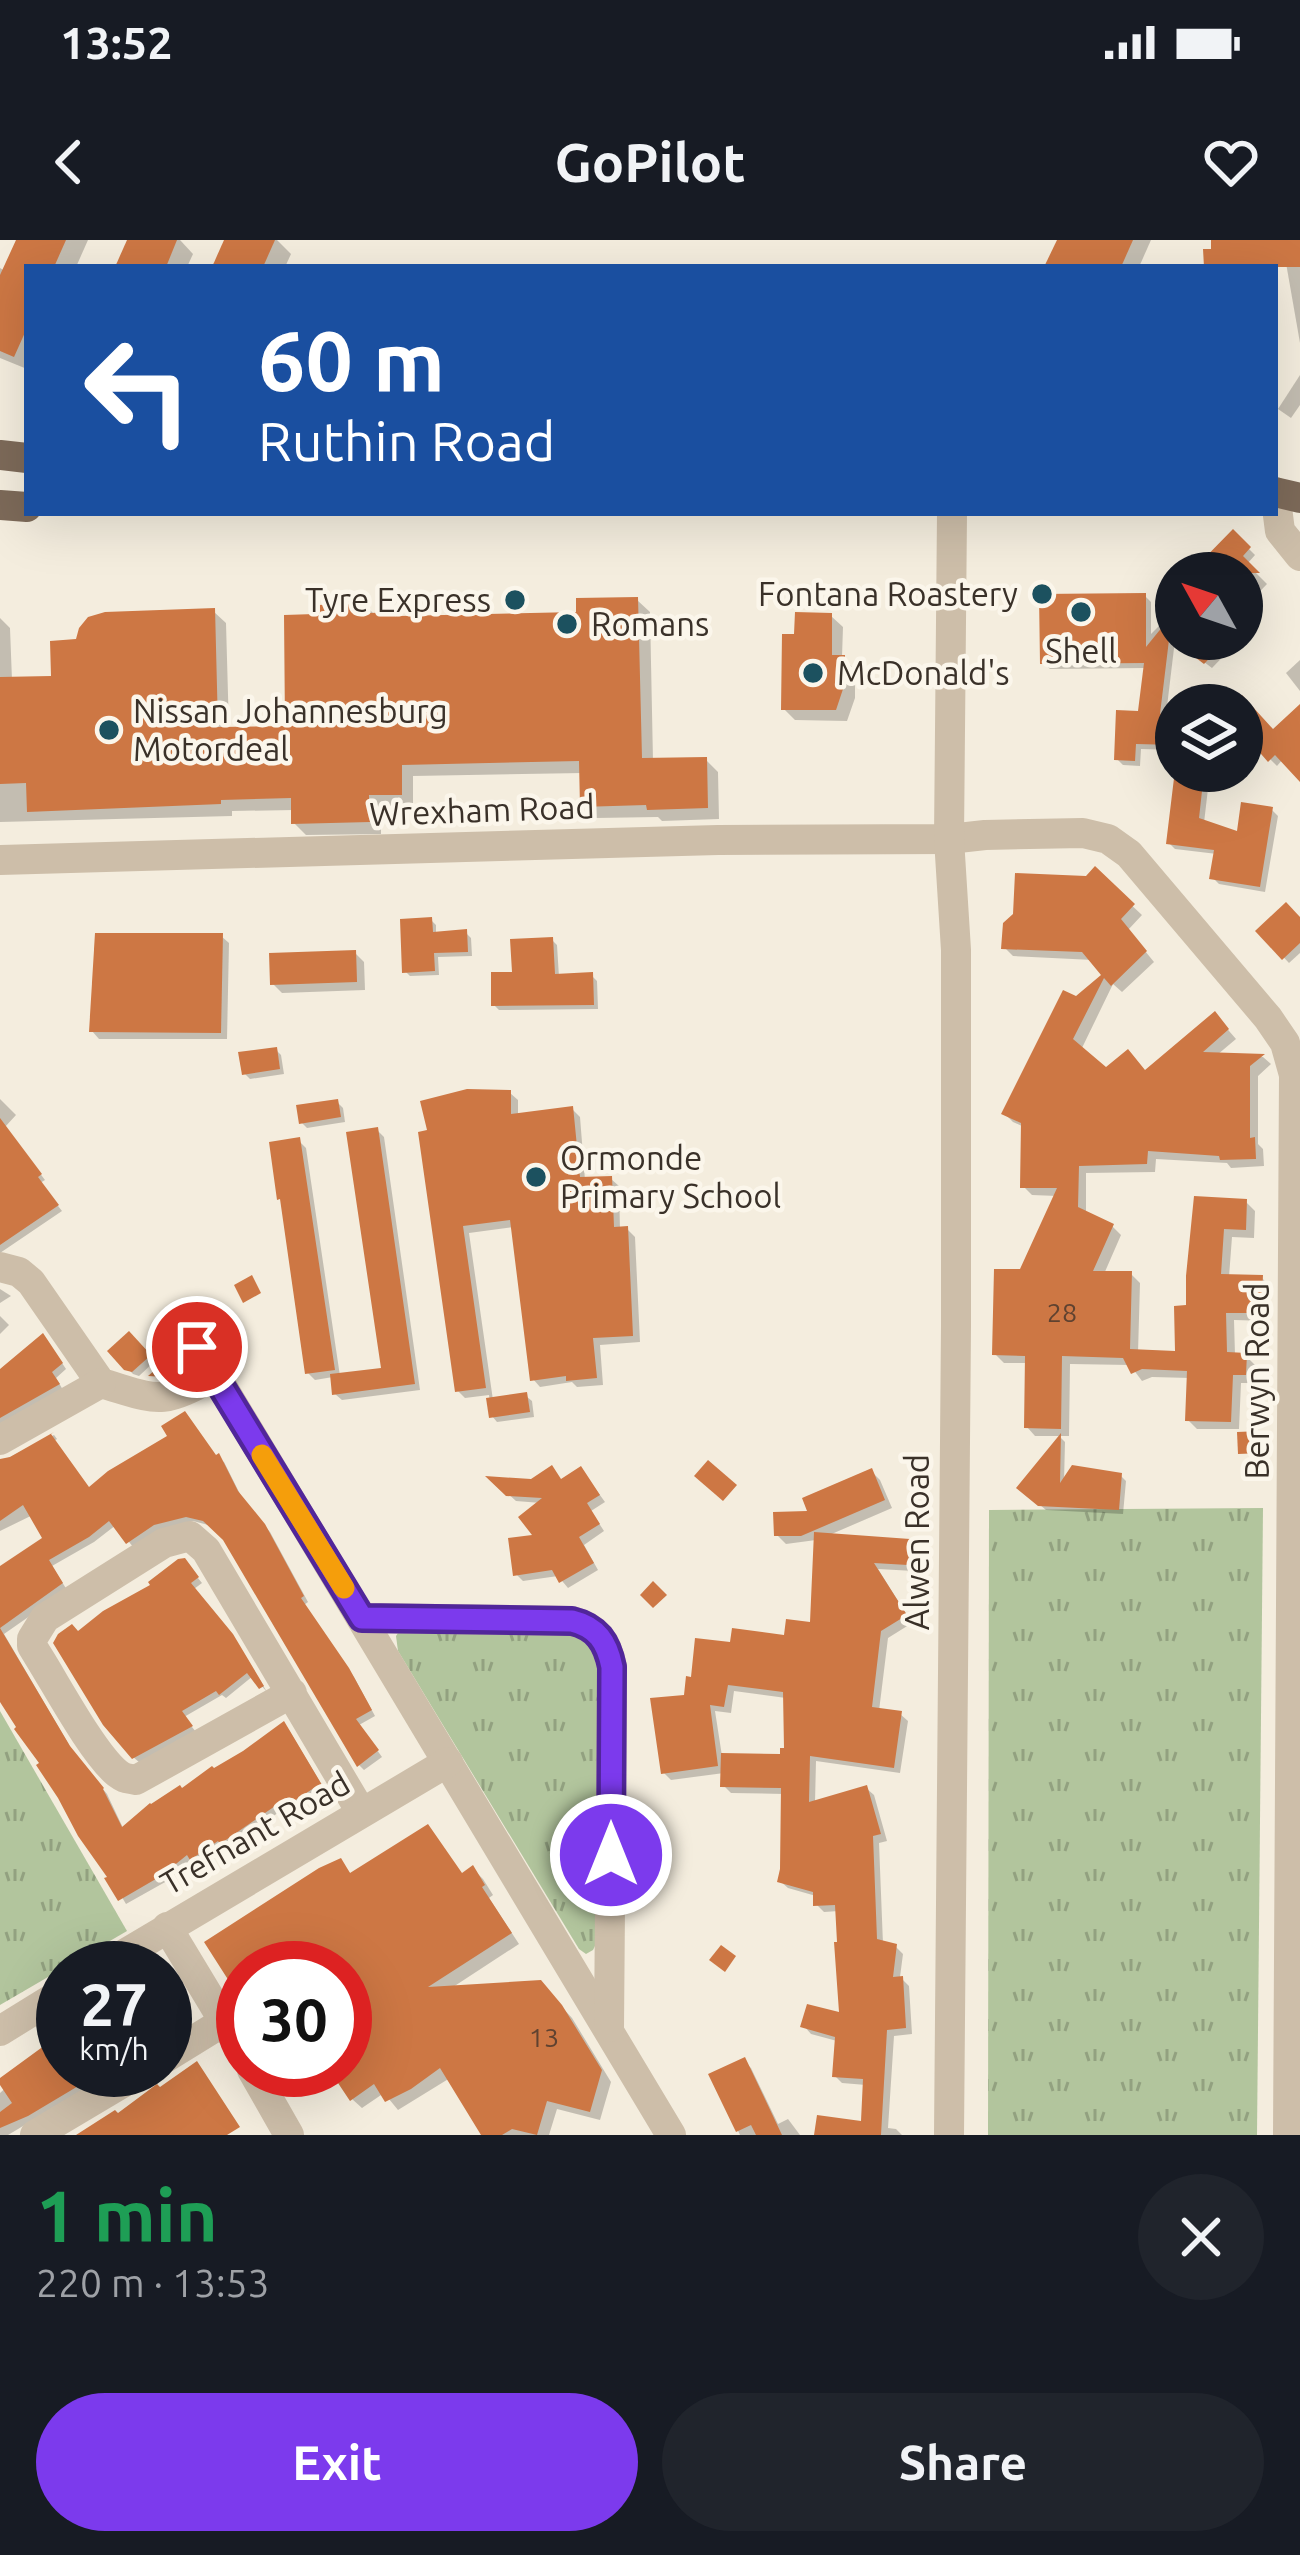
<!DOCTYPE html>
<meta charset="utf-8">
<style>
:root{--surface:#171b24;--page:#20242c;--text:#f1f3f6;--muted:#9ea1a6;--accent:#7c3aed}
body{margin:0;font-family:Ubuntu,sans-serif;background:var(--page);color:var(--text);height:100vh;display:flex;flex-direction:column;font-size:45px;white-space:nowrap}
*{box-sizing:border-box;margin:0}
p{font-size:39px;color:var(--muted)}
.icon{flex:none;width:66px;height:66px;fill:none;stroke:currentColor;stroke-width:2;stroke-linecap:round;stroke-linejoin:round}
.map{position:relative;height:1895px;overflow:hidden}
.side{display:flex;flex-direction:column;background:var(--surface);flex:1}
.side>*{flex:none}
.hud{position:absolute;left:24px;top:24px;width:1254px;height:252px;border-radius:0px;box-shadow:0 12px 48px #0002;background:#1a4fa0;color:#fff;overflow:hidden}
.needle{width:78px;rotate:310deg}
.tools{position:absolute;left:1155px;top:312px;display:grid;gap:24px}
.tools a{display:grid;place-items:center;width:108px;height:108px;border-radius:50%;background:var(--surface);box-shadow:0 12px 48px #0002;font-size:60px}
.speed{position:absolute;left:36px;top:1701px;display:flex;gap:24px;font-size:60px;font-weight:700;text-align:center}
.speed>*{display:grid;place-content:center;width:156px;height:156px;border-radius:50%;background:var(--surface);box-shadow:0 12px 48px #0002;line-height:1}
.speed small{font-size:30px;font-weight:400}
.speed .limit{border:18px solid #d22;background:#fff;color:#111}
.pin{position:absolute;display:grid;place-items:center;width:102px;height:102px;color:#fff;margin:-51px;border:6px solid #fff;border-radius:50%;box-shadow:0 3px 12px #0007}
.me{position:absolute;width:132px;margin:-66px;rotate:0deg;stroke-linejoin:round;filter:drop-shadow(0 0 9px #0008)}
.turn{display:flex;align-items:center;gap:42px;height:252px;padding:0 36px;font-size:54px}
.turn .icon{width:156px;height:156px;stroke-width:2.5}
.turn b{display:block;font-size:84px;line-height:102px}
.round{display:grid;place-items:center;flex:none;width:126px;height:126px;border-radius:63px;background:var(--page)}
.head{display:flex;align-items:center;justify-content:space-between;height:204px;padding:0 36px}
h1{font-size:72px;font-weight:700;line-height:90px;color:#1e9e55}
.action{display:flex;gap:24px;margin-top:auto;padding:24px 36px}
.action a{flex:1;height:138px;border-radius:72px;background:var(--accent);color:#fff;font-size:48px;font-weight:700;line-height:138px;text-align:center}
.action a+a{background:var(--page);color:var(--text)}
.status{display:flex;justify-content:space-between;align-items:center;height:84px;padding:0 60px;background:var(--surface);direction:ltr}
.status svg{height:33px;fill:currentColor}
header{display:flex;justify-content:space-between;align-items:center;height:156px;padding:0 36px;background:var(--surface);font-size:54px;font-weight:700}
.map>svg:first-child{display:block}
.grass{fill:url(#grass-tufts)}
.shadow{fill:#0003;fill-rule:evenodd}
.building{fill:#cd7744}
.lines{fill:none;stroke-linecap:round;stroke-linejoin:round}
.minor{stroke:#cdbea9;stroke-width:30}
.major{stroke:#7d6a59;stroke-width:30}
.route-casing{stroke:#51269a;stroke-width:30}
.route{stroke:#7c3aed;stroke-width:21}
.slow{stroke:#f59e0b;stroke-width:21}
.poi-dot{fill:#1c515f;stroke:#fbf6eb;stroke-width:4.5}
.labels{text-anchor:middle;stroke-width:9;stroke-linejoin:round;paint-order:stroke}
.number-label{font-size:27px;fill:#5f4230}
.poi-label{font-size:33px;fill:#3a3129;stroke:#fbf6eb;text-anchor:start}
.street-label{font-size:33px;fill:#3a3129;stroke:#fbf6eb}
</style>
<div class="status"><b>13:52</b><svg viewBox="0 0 49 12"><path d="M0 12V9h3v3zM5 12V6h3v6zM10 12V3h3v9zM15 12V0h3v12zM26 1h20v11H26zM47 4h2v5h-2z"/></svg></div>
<header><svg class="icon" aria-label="back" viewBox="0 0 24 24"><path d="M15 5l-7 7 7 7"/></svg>GoPilot<svg class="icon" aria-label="heart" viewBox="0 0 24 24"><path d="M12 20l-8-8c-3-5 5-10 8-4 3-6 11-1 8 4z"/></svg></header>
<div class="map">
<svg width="1300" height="1895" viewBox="0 0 1300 1895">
<defs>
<pattern id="grass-tufts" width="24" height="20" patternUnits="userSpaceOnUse" patternTransform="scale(3)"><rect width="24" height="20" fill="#b2c59d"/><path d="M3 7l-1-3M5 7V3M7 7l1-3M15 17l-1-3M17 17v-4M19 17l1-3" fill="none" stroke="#92a180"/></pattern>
</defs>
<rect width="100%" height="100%" fill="#f4edde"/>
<g class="grass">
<polygon points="1263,1268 1257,1895 988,1895 989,1270"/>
<polygon points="402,1387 581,1394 600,1423 597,1702 593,1710 586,1714 579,1709 398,1411 396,1396"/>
<polygon points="0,1471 127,1691 0,1765"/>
</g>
<g class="shadow">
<polygon points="19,0 88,0 76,27 27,27 27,129 0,118 0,28 5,31"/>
<polygon points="130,0 180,0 193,14 187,27 118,27"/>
<polygon points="228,0 277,0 291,14 285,27 216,27"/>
<polygon points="1060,0 1151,0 1139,27 1048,27"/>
<polygon points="1300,21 1300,103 1286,23"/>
<polygon points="1300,135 1300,165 1291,178 1278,169"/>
<polygon points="1233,293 1255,315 1247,324 1267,344 1242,370 1242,333 1200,333"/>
<polygon points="1145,356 1151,362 1151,394 1176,369 1176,399 1240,399 1212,428 1175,400 1166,475 1176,475 1176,510 1141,509 1140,526 1123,525 1117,519 1141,474 1146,428 1050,429 1043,423"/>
<polygon points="637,360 650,372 653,521 706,520 718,532 719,579 662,581 658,577 596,578 583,566 583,533 413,536 413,566 381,567 381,594 306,595 294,583 294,570 232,571 232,576 0,582 0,378 10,388 12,440 54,438 78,402 213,371 226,383 229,490 288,489 367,367 376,376 401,379 579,375"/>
<polygon points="831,376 843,387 842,417 855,430 855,458 847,481 795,480 784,469 797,397"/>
<polygon points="1300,420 1300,451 1286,433"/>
<polygon points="1300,468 1300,537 1283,519 1277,526 1257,506 1242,517 1242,473 1273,493"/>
<polygon points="1178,531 1222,531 1209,540 1204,583 1239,595 1271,569 1278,576 1265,652 1219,644 1213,638 1217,614 1175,609 1169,603"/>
<polygon points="1095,631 1142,675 1128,690 1154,722 1122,752 1113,744 1081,810 1106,831 1146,833 1223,784 1236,799 1217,815 1263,817 1271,824 1258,836 1258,904 1263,909 1264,926 1231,928 1227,923 1156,919 1155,932 1086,933 1086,974 1112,986 1121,995 1104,1034 1131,1034 1140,1043 1138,1113 1178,1114 1189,1068 1197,959 1246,962 1255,971 1254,998 1232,997 1229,1037 1262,1038 1270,1047 1269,1081 1234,1080 1235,1115 1246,1116 1255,1125 1254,1143 1241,1143 1239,1189 1197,1189 1188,1180 1190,1138 1152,1137 1142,1141 1130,1125 1070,1124 1069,1196 1035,1196 1027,1187 1028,1123 1004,1123 995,1114 1022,1032 1057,956 1032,955 1023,946 1024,887 1013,882 1004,873 1077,760 1105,736 1093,720 1013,716 1004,707"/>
<polygon points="431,680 436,685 436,695 466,693 471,698 472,716 438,717 439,735 410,736 405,731"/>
<polygon points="1300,681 1300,713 1289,723 1259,691"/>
<polygon points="221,696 229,703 227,799 99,799 92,791"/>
<polygon points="552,700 557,705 559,737 591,735 597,741 598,769 499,770 494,765 515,735"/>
<polygon points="355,713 364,722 365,750 282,753 273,744"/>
<polygon points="276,810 281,815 284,834 250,839 244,833"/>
<polygon points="510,853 518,860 518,876 572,869 580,877 585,940 611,939 619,946 620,990 627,989 635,997 640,1102 600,1105 603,1145 577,1147 572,1142 540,1147 533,1139 514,987 469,993 493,1160 526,1156 532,1161 534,1177 497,1182 492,1176 489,1155 465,1158 458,1151 421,894"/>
<polygon points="0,859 16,875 5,887 45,940 40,943 62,971 0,1013"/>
<polygon points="337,862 343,868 345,882 307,888 301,882"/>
<polygon points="377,890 384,897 420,1150 342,1160 335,1154 333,1137 315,1140 308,1133 299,901 306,908 340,1136 385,1131"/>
<polygon points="0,1049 11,1056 0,1063"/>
<polygon points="0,1076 9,1085 0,1094"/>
<polygon points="129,1095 154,1122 139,1136 133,1134 111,1111"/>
<polygon points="48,1102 66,1129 56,1138 63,1150 0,1185 0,1132"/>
<polygon points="54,1195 57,1199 54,1201 88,1248 0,1291 0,1222"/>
<polygon points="1061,1198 1065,1202 1064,1242 1121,1236 1126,1241 1123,1274 1046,1270 1020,1248"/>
<polygon points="216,1218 224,1222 243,1260 270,1292 308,1362 304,1365 354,1437 375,1476 359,1485 382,1517 364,1530 359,1525 226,1299 212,1286 193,1281 160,1290 133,1307 116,1285 94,1302 52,1326 67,1350 4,1394 75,1515 107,1554 124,1590 183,1552 289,1490 328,1555 323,1550 292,1570 288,1566 228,1607 225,1604 198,1624 193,1619 167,1641 126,1664 0,1453 0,1329"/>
<polygon points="581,1229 605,1262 591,1271 604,1291 584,1305 598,1330 568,1348 558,1336 523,1341 516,1334 538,1297 541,1263 516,1261 493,1240 562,1242"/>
<path d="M 872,1232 L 880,1240 L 892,1268 L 827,1296 L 909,1302 L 916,1309 L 914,1331 L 878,1329 L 912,1383 L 888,1398 L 879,1471 L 900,1474 L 908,1481 L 900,1533 L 816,1521 L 815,1563 L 866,1548 L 874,1555 L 887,1601 L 879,1603 L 883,1704 L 896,1707 L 903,1714 L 900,1737 L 909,1746 L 912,1794 L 894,1796 L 888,1888 L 896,1889 L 902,1895 L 817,1895 L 864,1885 L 866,1845 L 842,1843 L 835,1836 L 837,1801 L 811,1794 L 804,1786 L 842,1776 L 839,1671 L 824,1672 L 816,1664 L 816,1656 L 788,1648 L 780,1641 L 784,1554 L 731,1553 L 723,1545 L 724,1533 L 671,1540 L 664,1533 L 686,1457 L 733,1405 L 786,1398 L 813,1385 L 816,1300 L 786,1304 L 777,1295 ZM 734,1451 L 786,1458 L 787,1510 L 783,1517 L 722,1516 L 715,1471 L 731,1473 Z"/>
<polygon points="184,1321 202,1343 194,1349 237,1402 267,1452 253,1436 226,1458 222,1455 184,1477 196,1492 140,1523 124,1509 78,1395 154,1346"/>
<polygon points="340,1621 352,1635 463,1635 473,1629 483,1639 493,1655 489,1658 519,1704 450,1749 550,1754 572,1778 611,1842 600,1880 557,1869 549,1895 484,1895 450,1838 398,1870 384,1853 362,1868 352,1859 344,1830 364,1816 345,1784 345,1728 243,1728 243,1757 208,1702"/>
<polygon points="165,1771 174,1782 165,1790"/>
<polygon points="63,1796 63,1830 117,1830 8,1895 0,1895 0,1853"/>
<polygon points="744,1821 751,1828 778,1884 788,1879 800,1895 740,1895 712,1836"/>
</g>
<g class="building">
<polygon points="16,0 66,0 54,27 27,27 27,88 14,117 0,111 0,35"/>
<polygon points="127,0 177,0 166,27 115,27"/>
<polygon points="224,0 275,0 263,27 212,27"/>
<polygon points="1057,0 1133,0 1121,27 1044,27"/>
<polygon points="1211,0 1300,0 1300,27 1204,27 1203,9 1211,9"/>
<polygon points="1233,289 1251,307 1243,316 1260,333 1190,333"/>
<polygon points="1146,353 1146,407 1172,375 1160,474 1163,472 1176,472 1176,505 1136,504 1135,521 1114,520 1116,470 1138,471 1144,423 1040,424 1039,354"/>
<polygon points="638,357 642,518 707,517 708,568 647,570 646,565 580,567 579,521 402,525 402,555 369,555 370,582 291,584 291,558 221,560 221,564 27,572 26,543 0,544 0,437 51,436 50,401 76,399 79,388 88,377 105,372 215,368 218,487 285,486 284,375 315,374 315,365 368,364 369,373 399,372 399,376 576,372 576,358"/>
<polygon points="795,372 832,373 832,415 845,415 844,446 836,470 781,470 782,394 794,394"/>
<polygon points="1171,399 1228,399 1204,424"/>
<polygon points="1242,455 1273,489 1300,464 1300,542 1275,515 1268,522 1242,492"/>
<polygon points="1175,530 1204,533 1199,578 1237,591 1241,562 1273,567 1260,647 1209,639 1214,610 1166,604"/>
<polygon points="1095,626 1135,664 1121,679 1147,711 1111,746 1104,738 1073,799 1106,827 1128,809 1145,830 1215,771 1229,789 1203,812 1265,814 1250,826 1250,898 1255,897 1256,919 1220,920 1219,916 1148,911 1147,924 1079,926 1078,967 1114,984 1093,1031 1132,1031 1130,1109 1175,1111 1174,1066 1186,1065 1186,1036 1194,956 1247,959 1246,990 1224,989 1221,1034 1263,1035 1261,1073 1226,1073 1227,1112 1247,1113 1246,1135 1233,1135 1231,1182 1185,1181 1187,1131 1142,1129 1131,1134 1123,1118 1062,1116 1061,1189 1024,1188 1025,1116 992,1115 994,1029 1020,1029 1057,948 1020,948 1021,883 1001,874 1063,750 1076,756 1101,735 1082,712 1001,709 1003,683 1013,674 1015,633 1086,636"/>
<polygon points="1286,662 1300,677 1300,703 1282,720 1255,691"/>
<polygon points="432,677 433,692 467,689 468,712 434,713 435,731 402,733 400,679"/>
<polygon points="95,693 223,693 221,793 89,792"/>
<polygon points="553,697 555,734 593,732 594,765 491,766 491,732 512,732 510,699"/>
<polygon points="356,710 357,742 270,745 269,713"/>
<polygon points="277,807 280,829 242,835 238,812"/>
<polygon points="467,849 511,850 511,874 573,866 580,937 612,936 614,987 628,986 633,1096 593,1098 597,1138 566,1141 566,1136 530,1141 510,980 463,986 486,1148 455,1152 418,892 427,890 420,861"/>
<polygon points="338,859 341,877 299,884 296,865"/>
<polygon points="0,878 42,934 38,937 59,965 0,1005"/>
<polygon points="378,887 415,1144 332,1155 330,1134 381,1128 346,892"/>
<polygon points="300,897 335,1130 305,1134 280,959 277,960 269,902"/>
<polygon points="252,1035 261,1053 243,1063 234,1045"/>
<polygon points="129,1091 151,1115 132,1132 124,1130 107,1111"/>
<polygon points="43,1093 63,1123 52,1132 60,1144 0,1178 0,1129"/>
<polygon points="170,1117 182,1130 165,1137 148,1136"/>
<polygon points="527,1152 530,1172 489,1178 486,1158"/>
<polygon points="185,1171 216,1215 219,1213 238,1251 265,1284 304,1356 301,1358 349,1428 372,1470 356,1479 379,1510 357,1527 223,1300 203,1281 186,1277 154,1285 126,1304 109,1281 89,1297 49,1320 63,1343 0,1388 70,1506 104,1548 103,1549 122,1587 150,1563 151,1564 180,1545 182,1548 212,1526 214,1528 243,1511 284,1481 325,1550 321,1553 317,1546 285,1567 281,1562 220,1604 218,1601 190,1620 187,1615 161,1636 118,1661 104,1638 107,1637 78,1596 58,1558 36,1525 39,1523 14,1489 16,1487 0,1462 0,1326 42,1298 23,1265 0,1281 0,1219 10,1217 54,1192 51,1194 89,1247 108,1231 167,1196 161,1186"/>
<polygon points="1261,1191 1262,1213 1238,1214 1237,1192"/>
<polygon points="1061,1193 1060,1243 1072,1225 1122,1233 1119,1270 1038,1266 1016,1248"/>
<polygon points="708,1220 737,1245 723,1261 694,1236"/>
<polygon points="552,1225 561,1239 581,1226 600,1255 587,1263 600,1284 579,1297 594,1323 559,1343 552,1330 513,1336 508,1298 532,1295 518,1277 542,1258 506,1256 485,1236 531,1239"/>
<polygon points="872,1228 885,1260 801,1296 774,1296 773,1272 807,1271 802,1258"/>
<polygon points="814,1292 910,1299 908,1325 874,1323 907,1375 881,1391 872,1467 902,1471 894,1528 810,1516 809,1562 867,1545 881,1594 873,1596 877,1699 897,1704 893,1737 903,1736 906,1788 887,1790 881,1895 814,1895 817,1875 861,1881 863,1839 832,1837 835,1797 800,1787 807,1764 839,1772 834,1702 837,1702 835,1665 813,1666 813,1652 777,1642 780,1629 781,1548 720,1547 721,1513 780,1514 780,1508 784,1508 783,1452 728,1445 724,1467 710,1465 718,1526 661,1534 650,1458 684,1455 686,1436 691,1437 695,1398 730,1402 732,1388 784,1395 786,1379 810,1382"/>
<polygon points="185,1318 199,1337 191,1343 233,1394 264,1446 259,1449 247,1433 219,1455 216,1451 182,1471 193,1486 132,1519 103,1485 53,1403 58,1394 72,1384 78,1391 103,1371 150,1345 148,1342 178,1319"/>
<polygon points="653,1341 667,1355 653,1368 640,1355"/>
<polygon points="428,1584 462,1633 473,1625 485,1645 482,1647 512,1693 428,1747 541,1740 562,1765 602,1830 590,1872 547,1861 537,1895 512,1889 502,1895 481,1895 440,1828 411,1849 385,1862 374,1844 350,1861 332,1834 338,1830 345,1830 345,1825 360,1815 345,1790 345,1728 243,1728 243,1763 204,1702 319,1628 341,1618 350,1633"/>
<polygon points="721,1705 736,1716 725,1732 709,1720"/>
<polygon points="63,1792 63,1830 105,1830 28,1876 0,1888 0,1872 12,1863 0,1845 0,1838"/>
<polygon points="745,1817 782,1895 756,1895 751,1885 736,1892 708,1834"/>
<polygon points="197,1821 240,1887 227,1895 76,1895 115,1870 118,1873 157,1844 160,1847"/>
</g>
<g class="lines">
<g class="minor">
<polyline points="1275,252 1280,291 1300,316"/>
<polyline points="0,620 718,600 949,599 985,595 1083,593 1108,599 1129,614 1268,778 1285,803 1294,835 1288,1895"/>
<path d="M 0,1027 L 19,1032 L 31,1042 L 101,1143 C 159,1160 159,1166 214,1136"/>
<polyline points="181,1078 671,1895"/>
<polyline points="0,1200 101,1143"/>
<path d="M 362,1378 L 572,1381 C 597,1387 607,1402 612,1427 L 609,1787"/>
<path d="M 292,1453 L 136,1540 C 126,1538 125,1539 117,1533 C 93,1513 58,1448 40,1419 L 32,1406 L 32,1399 L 45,1378 L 164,1303 L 190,1296 L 206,1310 L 361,1572"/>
<polyline points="167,1687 243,1813"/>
<polyline points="101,1728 448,1522"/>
<polyline points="0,1791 63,1752"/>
<polyline points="165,1818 225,1781"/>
<polyline points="252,1830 289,1895"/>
<polyline points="35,1895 144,1830"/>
<polyline points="949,1895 956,1086 956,710 949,599 952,273"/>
</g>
<g class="major">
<polyline points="0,215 27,218"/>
<polyline points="1275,252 1300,258"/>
<polyline points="0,265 27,267"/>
</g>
</g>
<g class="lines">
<g class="route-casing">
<path id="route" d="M 197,1107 L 362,1378 L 572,1381 C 597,1387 607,1402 612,1427 L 611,1615"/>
</g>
<use href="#route" class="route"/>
<polyline class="slow" points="262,1215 344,1348"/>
</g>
<g class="poi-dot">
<circle cx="1042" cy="354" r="12"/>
<circle cx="515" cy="360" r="12"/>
<circle cx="1081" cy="372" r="12"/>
<circle cx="567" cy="384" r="12"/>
<circle cx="813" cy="433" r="12"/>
<circle cx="109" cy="490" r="12"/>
<circle cx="536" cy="937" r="12"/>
</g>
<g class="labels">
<g class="number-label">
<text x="1062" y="1082">28</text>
<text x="544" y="1807">13</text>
</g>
<g class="poi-label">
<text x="1018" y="366" text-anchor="end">Fontana Roastery</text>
<text x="491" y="372" text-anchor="end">Tyre Express</text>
<text x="591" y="396">Romans</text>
<text x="1081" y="423" text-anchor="middle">Shell</text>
<text x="837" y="445">McDonald's</text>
<text x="133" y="483">Nissan Johannesburg<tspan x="133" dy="38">Motordeal</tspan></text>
<text x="560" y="930">Ormonde<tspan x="560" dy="38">Primary School</tspan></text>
</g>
<g class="street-label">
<text transform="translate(482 570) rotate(-2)" y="12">Wrexham Road</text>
<text transform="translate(1257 1141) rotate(-90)" y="12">Berwyn Road</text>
<text transform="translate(917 1302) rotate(-90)" y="12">Alwen Road</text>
<text transform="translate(255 1593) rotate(-30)" y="12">Trefnant Road</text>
</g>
</g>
</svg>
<div class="tools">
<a><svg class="needle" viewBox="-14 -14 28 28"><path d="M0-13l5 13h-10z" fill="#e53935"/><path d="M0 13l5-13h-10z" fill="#9ea1a6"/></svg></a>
<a><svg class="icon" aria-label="layers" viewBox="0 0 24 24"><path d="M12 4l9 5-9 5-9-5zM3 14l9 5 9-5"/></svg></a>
</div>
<div class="speed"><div>27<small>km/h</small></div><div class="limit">30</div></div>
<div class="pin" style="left:197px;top:1107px;background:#d93025"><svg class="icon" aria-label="arrive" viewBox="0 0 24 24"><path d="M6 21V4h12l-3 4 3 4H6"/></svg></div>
<svg class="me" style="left:611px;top:1615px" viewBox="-20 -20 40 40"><circle r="17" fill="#7c3aed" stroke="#fff" stroke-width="3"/><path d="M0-11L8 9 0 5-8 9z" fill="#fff"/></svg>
<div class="hud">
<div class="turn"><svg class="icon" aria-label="left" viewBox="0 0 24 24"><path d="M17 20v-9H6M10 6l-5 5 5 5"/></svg><div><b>60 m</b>Ruthin Road</div></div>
</div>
</div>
<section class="side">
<div class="head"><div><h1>1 min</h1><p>220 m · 13:53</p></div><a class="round"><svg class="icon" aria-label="close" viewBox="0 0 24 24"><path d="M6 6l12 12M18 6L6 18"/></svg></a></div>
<div class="action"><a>Exit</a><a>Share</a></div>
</section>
